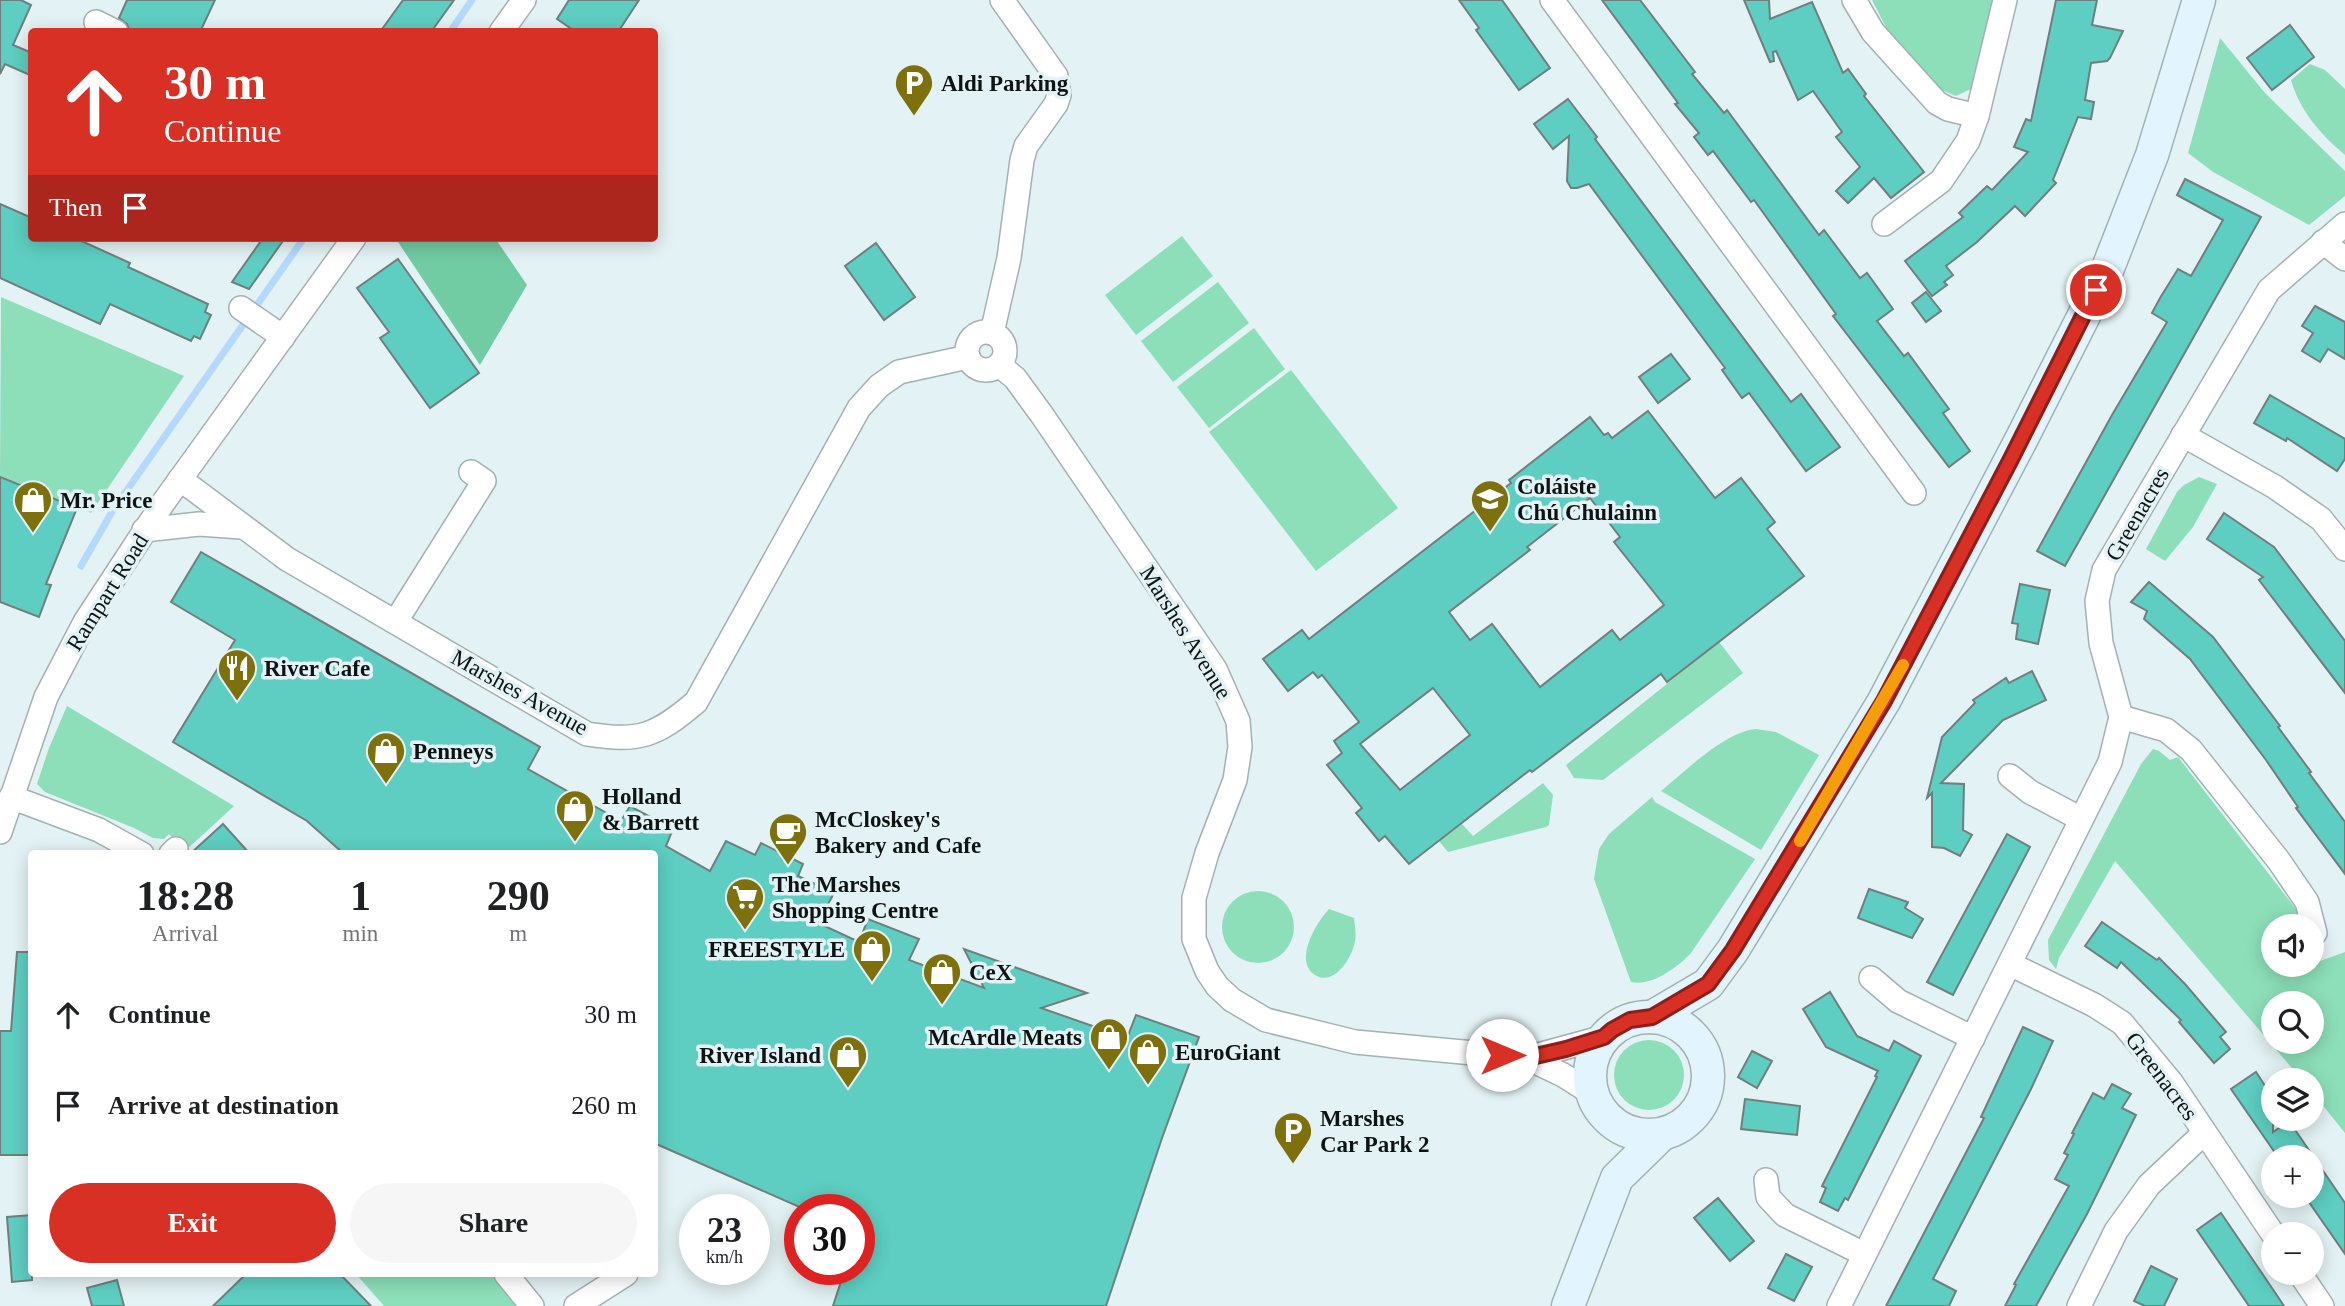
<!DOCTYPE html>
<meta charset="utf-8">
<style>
:root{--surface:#fff;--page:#f6f6f6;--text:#202124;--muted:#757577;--accent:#d93025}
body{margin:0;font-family:"Times New Roman",serif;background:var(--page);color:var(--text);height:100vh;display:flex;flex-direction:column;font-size:26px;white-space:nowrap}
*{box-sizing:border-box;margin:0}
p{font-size:23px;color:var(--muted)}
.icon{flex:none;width:38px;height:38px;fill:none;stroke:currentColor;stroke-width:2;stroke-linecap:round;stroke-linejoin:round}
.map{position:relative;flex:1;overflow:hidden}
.sheet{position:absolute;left:28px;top:850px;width:630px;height:427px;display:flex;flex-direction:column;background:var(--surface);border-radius:7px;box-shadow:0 4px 18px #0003}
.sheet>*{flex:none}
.top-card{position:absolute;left:28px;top:28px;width:630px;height:214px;border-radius:7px;box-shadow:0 4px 18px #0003;background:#d93025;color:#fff;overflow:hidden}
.buttons{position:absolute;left:2261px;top:914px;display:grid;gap:14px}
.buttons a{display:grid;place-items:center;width:63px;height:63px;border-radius:50%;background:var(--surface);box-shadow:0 4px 18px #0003;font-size:35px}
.speed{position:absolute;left:679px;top:1194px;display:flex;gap:14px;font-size:35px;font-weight:700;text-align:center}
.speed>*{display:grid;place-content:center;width:91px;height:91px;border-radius:50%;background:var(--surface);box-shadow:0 4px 18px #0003;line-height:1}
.speed small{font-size:18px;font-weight:400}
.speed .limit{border:10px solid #d22;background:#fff;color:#111}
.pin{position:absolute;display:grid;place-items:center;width:60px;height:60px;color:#fff;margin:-30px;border:4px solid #fff;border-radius:50%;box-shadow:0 2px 7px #0007}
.me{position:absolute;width:77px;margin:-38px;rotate:90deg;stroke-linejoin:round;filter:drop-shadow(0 0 5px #0008)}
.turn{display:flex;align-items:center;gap:24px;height:147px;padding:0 21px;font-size:32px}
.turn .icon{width:91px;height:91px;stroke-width:2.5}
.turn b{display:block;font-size:49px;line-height:60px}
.then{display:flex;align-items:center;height:66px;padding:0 21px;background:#0003;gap:14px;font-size:26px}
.eta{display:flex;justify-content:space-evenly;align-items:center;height:119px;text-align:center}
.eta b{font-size:42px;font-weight:700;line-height:49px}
.primary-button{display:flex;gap:14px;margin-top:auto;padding:14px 21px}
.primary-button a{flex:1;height:80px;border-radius:42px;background:var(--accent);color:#fff;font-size:28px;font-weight:700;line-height:80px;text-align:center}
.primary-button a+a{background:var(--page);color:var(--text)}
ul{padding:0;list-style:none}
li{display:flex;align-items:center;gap:21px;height:91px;padding:0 21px}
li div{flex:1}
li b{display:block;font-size:26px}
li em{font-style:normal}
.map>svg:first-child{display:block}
.green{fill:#8cdfb9;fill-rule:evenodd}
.forest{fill:#71cba3}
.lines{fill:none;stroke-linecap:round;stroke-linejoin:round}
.stream{stroke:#b5d8fd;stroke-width:7}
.building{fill:#5dcec1;stroke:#717f7c;stroke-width:2;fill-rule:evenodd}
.street-casing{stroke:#a3b1b3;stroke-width:26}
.secondary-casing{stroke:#a3b1b3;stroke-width:35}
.street{stroke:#fff;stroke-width:23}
.secondary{stroke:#e2f5fe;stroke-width:32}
.route-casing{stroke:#8d1f18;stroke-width:18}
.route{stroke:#d93025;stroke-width:12}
.slow{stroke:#f59e0b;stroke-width:12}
.labels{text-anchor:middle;stroke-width:7;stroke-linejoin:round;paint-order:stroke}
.poi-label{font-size:23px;font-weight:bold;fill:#0e1314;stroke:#e3f2f4;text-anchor:start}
.street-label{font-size:23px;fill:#0e1314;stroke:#e3f2f4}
</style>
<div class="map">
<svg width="2345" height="1306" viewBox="0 0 2345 1306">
<rect width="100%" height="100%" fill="#e3f2f4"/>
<g class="green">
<polygon points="1872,0 1997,0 1973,88 1956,96 1934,87 1892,39"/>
<polygon points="2220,38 2265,93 2345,171 2345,196 2309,225 2213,172 2188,153"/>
<path d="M 2310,64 L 2325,70 L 2345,89 L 2345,155 C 2320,134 2300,111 2291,80 Z"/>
<polygon points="1182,236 1213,276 1136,335 1105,295"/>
<polygon points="1218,282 1249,323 1173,382 1141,341"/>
<polygon points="1,297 184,376 91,513 0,477"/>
<polygon points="1254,328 1285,369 1209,428 1177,387"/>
<polygon points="1291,370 1398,508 1316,571 1209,432"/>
<polygon points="2199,477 2217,484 2193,527 2165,561 2146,549 2177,492 2184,485"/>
<polygon points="1719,642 1743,673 1603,780 1574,778 1566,765"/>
<polygon points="67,706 234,806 185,851 169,834 164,839 153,838 134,828 45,792 37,784 49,748"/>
<path d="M 1756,729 L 1776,732 L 1819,755 L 1761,850 L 1661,791 C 1686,771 1724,732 1756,729 Z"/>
<path d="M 2153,749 L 2159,751 L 2170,760 L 2178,757 L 2299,913 L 2293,926 L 2273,926 L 2273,964 L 2312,964 L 2345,952 L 2345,1133 L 2312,1092 L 2312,1080 L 2302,1080 L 2115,861 L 2059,958 L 2056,969 L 2049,960 L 2048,940 L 2141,764 ZM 2273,1003 L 2312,1003 L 2312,1041 L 2273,1041 Z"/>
<polygon points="1543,783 1553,795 1549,825 1546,827 1448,852 1439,841 1462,824 1473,836"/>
<path d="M 1652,797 L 1655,802 L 1755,859 L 1691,953 C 1678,967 1651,987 1631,982 L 1594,879 L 1599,849 L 1609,834 Z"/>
<circle cx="1258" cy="927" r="36"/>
<path d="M 1329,909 L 1354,918 C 1355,927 1357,937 1354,945 C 1351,959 1334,985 1317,976 C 1292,963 1316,923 1329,909 Z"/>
<circle cx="1649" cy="1075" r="35"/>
<polygon points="356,1274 495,1274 520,1306 384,1306"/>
</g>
<polygon class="forest" points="495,238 527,285 480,365 396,239"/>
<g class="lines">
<g class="stream">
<polyline points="450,32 472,0"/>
<polyline points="81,566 113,510 304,238"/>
</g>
</g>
<g class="building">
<polygon points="0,0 21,0 31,5 13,45 32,53 32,76 5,64 0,74"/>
<polygon points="127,0 215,0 200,32 130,32 127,24 119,18"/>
<polygon points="403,0 454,0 431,32 380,32"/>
<polygon points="569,0 639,0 618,32 576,32 557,19"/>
<polygon points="1459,0 1502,0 1550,68 1519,90 1476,30 1479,28"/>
<polygon points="1602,0 1640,0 1695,72 1692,74 1724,113 1727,110 1819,235 1824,230 1860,278 1867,273 1893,309 1877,321 1904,356 1908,353 1949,409 1943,413 1970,451 1949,467 1833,316 1836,314 1754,200 1751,202 1713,151 1708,155 1694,137 1699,133 1675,104 1678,103"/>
<polygon points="1744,0 1769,0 1770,19 1812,2 1843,73 1848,69 1866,94 1864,96 1924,172 1891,198 1874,178 1848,203 1836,191 1860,167 1836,137 1842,132 1813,91 1798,100 1776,51 1773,52 1774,61 1770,62"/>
<polygon points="2056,0 2097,0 2092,25 2123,31 2110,58 2107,61 2091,63 2085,100 2094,102 2091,119 2078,117 2053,180 2056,183 2025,216 2015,206 1977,242 1946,266 1953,275 1944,282 1947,285 1932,296 1905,261 1963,217 1959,213 1987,186 1992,190 2028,152 2014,147 2026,119 2031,121"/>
<polygon points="2290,25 2314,57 2272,90 2247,58"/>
<polygon points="1568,99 1597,137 1595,139 1791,402 1801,394 1840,447 1806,471 1749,393 1742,398 1722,370 1725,368 1589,184 1577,188 1571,188 1567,181 1569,136 1553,149 1534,124"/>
<polygon points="2185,179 2261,217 2065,566 2037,551 2112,415 2167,322 2152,313 2160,298 2178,269 2191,276 2223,220 2177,195"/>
<polygon points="0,204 32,218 32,238 75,238 130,263 128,267 208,304 205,312 211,315 200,339 194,336 191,341 110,304 100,324 0,278"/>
<polygon points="263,238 285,238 249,289 232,282"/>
<polygon points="876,243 915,297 884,320 845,266"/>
<polygon points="398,259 479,373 430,408 380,338 389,332 357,288"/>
<polygon points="1926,292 1941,311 1926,322 1912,303"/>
<polygon points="2315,306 2345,322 2345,359 2328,349 2320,362 2302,351 2313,333 2302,326"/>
<polygon points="1671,354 1690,379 1658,403 1639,377"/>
<polygon points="2270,395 2345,439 2345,459 2337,471 2287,438 2286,441 2254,423"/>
<path d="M 1648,411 L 1715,498 L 1741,478 L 1775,522 L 1767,529 L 1804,576 L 1667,682 L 1661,674 L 1532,772 L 1530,770 L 1409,864 L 1385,836 L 1379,841 L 1356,813 L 1362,808 L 1327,765 L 1342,753 L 1334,741 L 1359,722 L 1322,675 L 1318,678 L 1313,672 L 1288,691 L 1263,659 L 1302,630 L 1309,639 L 1511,483 L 1509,480 L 1590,417 L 1604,435 L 1608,433 L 1612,438 ZM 1590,498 L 1620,537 L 1614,542 L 1664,605 L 1620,640 L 1612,630 L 1540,687 L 1492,624 L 1470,640 L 1449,612 L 1530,550 L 1527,547 ZM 1433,688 L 1470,735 L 1400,790 L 1360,744 Z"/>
<polygon points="0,477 77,508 46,584 51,585 39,617 0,602"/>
<polygon points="2224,513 2274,547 2345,641 2345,693 2259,580 2263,577 2207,539"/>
<polygon points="201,552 540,747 528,769 621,821 630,806 673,829 666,846 710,871 726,841 755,855 761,843 803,864 798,876 834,893 818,923 859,942 868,919 919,939 909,960 984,988 964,949 1087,993 1041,1008 1127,1038 1136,1015 1199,1037 1162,1138 1106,1306 833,1306 845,1269 859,1269 859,1209 804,1209 654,1143 654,854 344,854 307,821 173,742 235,640 171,602"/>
<polygon points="2149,582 2213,637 2280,726 2278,727 2311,772 2309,773 2345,822 2345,874 2296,808 2298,807 2266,760 2190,659 2144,619 2147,611 2131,602"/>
<polygon points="2020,584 2050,590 2038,644 2016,639 2018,624 2012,623"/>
<polygon points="2032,671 2046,700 2003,720 1941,783 1964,784 1963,830 1972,835 1960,856 1944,848 1932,847 1932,793 1927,798 1942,737 1975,703 1973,700 2006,678 2009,683"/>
<polygon points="223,824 250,854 190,854"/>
<polygon points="2007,834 2030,847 1953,995 1927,982"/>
<polygon points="1869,889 1908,902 1905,908 1923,919 1912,938 1858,918"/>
<polygon points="2102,922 2157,960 2159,958 2185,984 2226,1032 2220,1037 2230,1049 2214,1063 2179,1022 2181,1020 2121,962 2117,968 2085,946"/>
<polygon points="17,952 32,952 32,1155 0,1155 0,1031 11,1031"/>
<polygon points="1830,992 1857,1036 1889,1051 1894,1041 1921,1056 1848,1200 1845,1198 1838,1211 1820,1202 1826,1188 1822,1186 1877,1077 1875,1076 1878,1071 1826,1047 1803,1009"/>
<polygon points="2023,1027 2053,1041 2031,1089 1933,1279 1956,1291 1949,1306 1886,1306 1984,1118 1981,1117"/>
<polygon points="1752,1051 1772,1061 1757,1088 1738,1077"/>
<polygon points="2256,1072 2273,1098 2273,1132 2289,1121 2345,1203 2345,1254 2304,1195 2312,1195 2312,1157 2278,1157 2231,1089"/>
<polygon points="2112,1084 2131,1094 2122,1108 2136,1115 2087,1214 2036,1306 2005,1306 2016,1285 2014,1284 2069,1186 2055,1179 2068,1155 2064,1153 2074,1134 2072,1133 2093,1093 2104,1099"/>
<polygon points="1745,1099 1800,1106 1797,1135 1741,1129"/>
<polygon points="1718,1198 1754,1241 1730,1261 1694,1218"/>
<polygon points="2221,1213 2270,1285 2284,1306 2249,1306 2197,1230"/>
<polygon points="32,1215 32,1280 12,1282 7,1217"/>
<polygon points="1786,1254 1812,1267 1794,1301 1768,1288"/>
<polygon points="2151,1266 2177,1279 2164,1306 2145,1306 2134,1301"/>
<polygon points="246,1274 340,1274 371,1306 213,1306"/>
<polygon points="117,1280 124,1306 92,1306 87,1288"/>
</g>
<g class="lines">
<g class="street-casing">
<g id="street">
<polyline points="1552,0 1914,493"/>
<polyline points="1854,0 1873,32 1937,103 1948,109 1977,116 2005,0"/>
<polyline points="96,22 116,32"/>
<polyline points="501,32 524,0"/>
<polyline points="1884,224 1941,181 1968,141 1977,116"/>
<polyline points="2323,242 2345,259"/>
<polyline points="241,308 283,337"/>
<circle cx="986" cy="351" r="19"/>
<polyline points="992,333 1009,258 1022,160 1026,146 1056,104 1059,95 1056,76 1002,0"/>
<polyline points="999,365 1015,378 1042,415 1215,669 1238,721 1240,747 1235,780 1207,853 1194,898 1194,939 1207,971 1217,986 1232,1000 1266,1020 1355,1042 1527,1058 1604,1037"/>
<polyline points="2183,435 2275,487 2321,519 2345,549"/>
<path d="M 180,479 L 287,559 L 587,734 C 639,742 655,737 696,702 L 859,408 L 879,386 L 899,372 L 968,357"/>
<polyline points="144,530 199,524 242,527"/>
<polyline points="396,621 484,481 471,472"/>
<polyline points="2121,717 2166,730 2191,750 2279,861 2307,902 2315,933"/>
<polyline points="2010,776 2030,792 2081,819"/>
<polyline points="11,797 99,830 142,854"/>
<polyline points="0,832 46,697 85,622 163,503 354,238"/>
<polyline points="171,854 176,849"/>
<polyline points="2010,964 2094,1005 2122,1023 2171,1082 2273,1234"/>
<polyline points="1871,978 1898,1001 1973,1038"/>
<polyline points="1527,1058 1563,1075 1593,1094"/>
<polyline points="1766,1180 1768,1197 1785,1215 1864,1254"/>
<polyline points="2299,1272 2322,1306"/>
<polyline points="506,1274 532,1306"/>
<polyline points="576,1306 626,1274"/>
<polyline points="1839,1306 2110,762 2121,717 2101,643 2097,601 2104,570 2269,290 2345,224"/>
<polyline points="2079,1306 2116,1231 2149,1185 2204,1133"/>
</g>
</g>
<g class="secondary-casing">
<g id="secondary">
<polyline points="1652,1017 1708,984 1733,950 1884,701 2021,440 2108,268 2152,155 2199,0"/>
<circle cx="1649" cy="1076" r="59"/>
<polyline points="1568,1306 1617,1178 1662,1134"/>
</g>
</g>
<use href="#street" class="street"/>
<use href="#secondary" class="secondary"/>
</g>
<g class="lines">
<g class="route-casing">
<polyline id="route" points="1502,1055 1527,1058 1566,1049 1604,1037 1612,1030 1630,1020 1652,1017 1708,984 1733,950 1884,701 2010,461 2096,290"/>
</g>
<use href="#route" class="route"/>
<polyline class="slow" points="1800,841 1903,665"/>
</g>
<defs>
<g id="parking-pin" transform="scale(2.0125)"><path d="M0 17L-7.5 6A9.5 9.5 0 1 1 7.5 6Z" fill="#7f700e" stroke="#e3f2f4"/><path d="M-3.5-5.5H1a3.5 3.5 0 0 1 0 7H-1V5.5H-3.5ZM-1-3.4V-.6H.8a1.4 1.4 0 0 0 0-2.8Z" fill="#fff"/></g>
<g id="school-pin" transform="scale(2.0125)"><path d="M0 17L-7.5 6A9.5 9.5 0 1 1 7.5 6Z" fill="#7f700e" stroke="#e3f2f4"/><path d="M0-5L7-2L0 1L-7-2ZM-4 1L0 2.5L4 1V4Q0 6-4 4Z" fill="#fff"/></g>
<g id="shop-pin" transform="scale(2.0125)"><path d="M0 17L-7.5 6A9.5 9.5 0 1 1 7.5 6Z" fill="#7f700e" stroke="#e3f2f4"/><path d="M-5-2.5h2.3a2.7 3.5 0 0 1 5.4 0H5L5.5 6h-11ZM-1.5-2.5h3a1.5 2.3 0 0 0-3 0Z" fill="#fff"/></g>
<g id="restaurant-pin" transform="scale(2.0125)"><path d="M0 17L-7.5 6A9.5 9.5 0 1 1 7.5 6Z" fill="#7f700e" stroke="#e3f2f4"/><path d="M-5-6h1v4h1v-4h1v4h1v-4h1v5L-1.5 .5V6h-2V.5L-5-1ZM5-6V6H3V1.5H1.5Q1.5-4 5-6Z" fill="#fff"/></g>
<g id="cafe-pin" transform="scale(2.0125)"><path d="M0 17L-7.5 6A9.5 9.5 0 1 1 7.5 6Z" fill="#7f700e" stroke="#e3f2f4"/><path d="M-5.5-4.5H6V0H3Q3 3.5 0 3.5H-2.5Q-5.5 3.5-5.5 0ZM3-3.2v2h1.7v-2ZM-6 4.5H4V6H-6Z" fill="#fff"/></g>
<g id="supermarket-pin" transform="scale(2.0125)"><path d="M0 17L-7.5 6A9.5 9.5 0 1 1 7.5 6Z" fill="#7f700e" stroke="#e3f2f4"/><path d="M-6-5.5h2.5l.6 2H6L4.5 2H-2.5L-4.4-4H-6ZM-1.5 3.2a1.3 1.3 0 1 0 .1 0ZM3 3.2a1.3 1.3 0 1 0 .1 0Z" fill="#fff"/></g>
</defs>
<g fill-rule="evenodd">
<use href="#parking-pin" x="914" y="83"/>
<use href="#school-pin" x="1490" y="499"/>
<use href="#shop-pin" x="33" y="500"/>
<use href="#restaurant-pin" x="237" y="668"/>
<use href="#shop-pin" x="386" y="751"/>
<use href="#shop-pin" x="575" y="809"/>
<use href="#cafe-pin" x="788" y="832"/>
<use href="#supermarket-pin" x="745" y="897"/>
<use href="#shop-pin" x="872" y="949"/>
<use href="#shop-pin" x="942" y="972"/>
<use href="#shop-pin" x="1109" y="1037"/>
<use href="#shop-pin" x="1148" y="1052"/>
<use href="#shop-pin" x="848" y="1055"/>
<use href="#parking-pin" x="1293" y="1131"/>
</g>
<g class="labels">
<g class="poi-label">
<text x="941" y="91">Aldi Parking</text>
<text x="1517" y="494">Coláiste<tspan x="1517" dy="26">Chú Chulainn</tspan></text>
<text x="60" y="508">Mr. Price</text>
<text x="264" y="676">River Cafe</text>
<text x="413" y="759">Penneys</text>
<text x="602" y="804">Holland<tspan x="602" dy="26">&amp; Barrett</tspan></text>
<text x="815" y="827">McCloskey's<tspan x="815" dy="26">Bakery and Cafe</tspan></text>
<text x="772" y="892">The Marshes<tspan x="772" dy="26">Shopping Centre</tspan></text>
<text x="845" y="957" text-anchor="end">FREESTYLE</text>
<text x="969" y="980">CeX</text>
<text x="1082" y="1045" text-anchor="end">McArdle Meats</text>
<text x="1175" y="1060">EuroGiant</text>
<text x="821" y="1063" text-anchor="end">River Island</text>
<text x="1320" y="1126">Marshes<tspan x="1320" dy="26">Car Park 2</tspan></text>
</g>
<g class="street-label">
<text transform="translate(2137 514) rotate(-60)" y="8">Greenacres</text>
<text transform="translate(107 592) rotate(-58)" y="8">Rampart Road</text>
<text transform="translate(1186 632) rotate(58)" y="8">Marshes Avenue</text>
<text transform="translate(520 692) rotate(29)" y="8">Marshes Avenue</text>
<text transform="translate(2162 1076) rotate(53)" y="8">Greenacres</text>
</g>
</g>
</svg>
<div class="buttons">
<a><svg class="icon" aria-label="sound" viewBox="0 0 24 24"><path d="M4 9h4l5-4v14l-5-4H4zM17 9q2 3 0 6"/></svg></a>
<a><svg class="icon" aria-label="search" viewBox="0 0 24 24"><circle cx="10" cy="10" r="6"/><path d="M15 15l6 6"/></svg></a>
<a><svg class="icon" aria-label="layers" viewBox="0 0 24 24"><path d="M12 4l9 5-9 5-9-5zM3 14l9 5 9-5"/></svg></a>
<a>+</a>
<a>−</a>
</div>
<div class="speed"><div>23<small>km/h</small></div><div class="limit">30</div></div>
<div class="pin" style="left:2096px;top:290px;background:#d93025"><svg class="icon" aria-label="arrive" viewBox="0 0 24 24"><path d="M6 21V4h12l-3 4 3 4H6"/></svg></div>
<svg class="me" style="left:1502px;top:1055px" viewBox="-20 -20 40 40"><circle r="19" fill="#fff"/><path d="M0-13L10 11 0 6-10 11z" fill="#d93025"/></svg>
<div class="top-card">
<div class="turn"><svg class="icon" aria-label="ahead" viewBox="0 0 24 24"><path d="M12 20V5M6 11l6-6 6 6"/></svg><div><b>30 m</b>Continue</div></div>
<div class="then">Then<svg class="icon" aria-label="arrive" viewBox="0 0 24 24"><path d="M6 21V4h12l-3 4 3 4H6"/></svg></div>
</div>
<section class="sheet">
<div class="eta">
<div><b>18:28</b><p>Arrival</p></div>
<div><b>1</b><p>min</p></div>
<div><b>290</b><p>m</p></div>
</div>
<ul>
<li><svg class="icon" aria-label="ahead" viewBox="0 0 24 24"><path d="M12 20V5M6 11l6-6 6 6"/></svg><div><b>Continue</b></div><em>30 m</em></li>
<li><svg class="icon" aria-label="arrive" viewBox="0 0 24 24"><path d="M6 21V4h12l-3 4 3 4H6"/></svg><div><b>Arrive at destination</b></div><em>260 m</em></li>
</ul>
<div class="primary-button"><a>Exit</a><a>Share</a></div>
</section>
</div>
